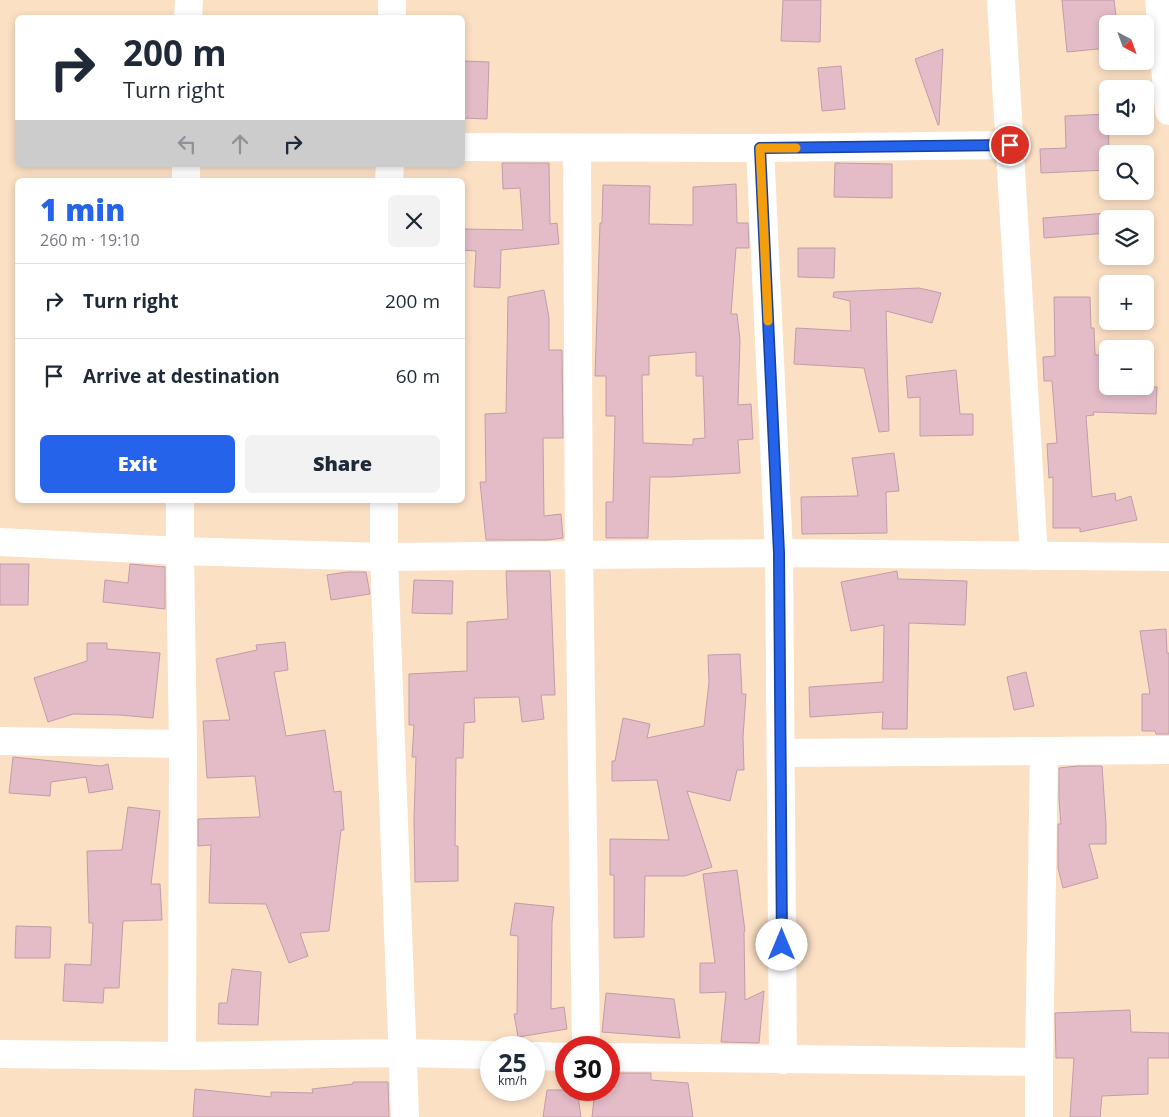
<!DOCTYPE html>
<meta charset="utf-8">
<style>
:root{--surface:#fff;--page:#f2f2f3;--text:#1f2937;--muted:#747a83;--line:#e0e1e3;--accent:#2563eb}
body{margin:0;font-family:"Open Sans",sans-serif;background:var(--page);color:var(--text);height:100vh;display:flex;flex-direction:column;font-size:19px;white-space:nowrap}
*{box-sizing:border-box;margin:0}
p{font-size:16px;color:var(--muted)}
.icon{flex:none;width:28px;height:28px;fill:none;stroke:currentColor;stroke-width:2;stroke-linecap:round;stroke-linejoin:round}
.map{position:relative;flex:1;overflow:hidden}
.side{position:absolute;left:15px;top:178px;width:450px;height:325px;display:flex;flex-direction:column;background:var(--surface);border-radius:8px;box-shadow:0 2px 8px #0003}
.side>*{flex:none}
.banner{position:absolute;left:15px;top:15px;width:450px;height:152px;border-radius:8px;box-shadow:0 2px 8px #0003;background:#fff;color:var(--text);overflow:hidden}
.needle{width:32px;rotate:139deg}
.fabs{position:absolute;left:1099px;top:15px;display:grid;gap:10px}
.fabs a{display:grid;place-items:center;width:55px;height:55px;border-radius:8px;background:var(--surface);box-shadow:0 2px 8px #0003;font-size:25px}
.speed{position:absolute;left:480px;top:1036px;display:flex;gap:10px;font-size:25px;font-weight:700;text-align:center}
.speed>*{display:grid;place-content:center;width:65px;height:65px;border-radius:50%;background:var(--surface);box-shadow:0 2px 8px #0003;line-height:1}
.speed small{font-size:12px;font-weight:400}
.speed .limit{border:8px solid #d22;background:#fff;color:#111}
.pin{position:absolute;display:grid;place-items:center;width:42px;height:42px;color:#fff;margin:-21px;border:2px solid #fff;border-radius:50%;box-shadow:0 1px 5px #0007}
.me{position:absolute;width:55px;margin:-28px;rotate:0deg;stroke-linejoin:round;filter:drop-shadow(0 0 4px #0008)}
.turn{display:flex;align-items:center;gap:18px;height:105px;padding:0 25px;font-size:22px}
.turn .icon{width:65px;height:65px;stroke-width:2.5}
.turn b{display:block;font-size:35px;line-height:42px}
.lanes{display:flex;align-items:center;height:48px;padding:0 25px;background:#0003;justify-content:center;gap:25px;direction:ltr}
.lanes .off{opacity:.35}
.round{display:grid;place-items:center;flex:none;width:52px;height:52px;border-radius:8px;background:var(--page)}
.summary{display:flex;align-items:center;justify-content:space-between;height:85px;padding:0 25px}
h1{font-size:30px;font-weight:800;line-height:38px;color:var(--accent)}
.cta{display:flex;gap:10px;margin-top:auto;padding:10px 25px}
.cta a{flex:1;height:58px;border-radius:8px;background:var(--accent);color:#fff;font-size:20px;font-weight:800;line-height:58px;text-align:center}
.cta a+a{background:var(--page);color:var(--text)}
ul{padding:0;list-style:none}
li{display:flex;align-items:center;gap:15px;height:75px;padding:0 25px;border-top:1px solid var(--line)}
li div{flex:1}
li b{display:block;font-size:19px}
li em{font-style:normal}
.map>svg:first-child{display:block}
.building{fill:#e3bcc8;stroke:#c29ca8;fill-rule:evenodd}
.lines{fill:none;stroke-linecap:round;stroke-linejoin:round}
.minor{stroke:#fff;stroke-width:28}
.route-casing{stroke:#184099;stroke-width:12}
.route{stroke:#2563eb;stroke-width:9}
.slow{stroke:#f59e0b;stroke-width:9}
</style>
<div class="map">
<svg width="1169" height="1117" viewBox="0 0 1169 1117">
<rect width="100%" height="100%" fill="#fbe0c4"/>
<g class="building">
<polygon points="783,0 821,0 820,42 781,41"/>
<polygon points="1062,0 1114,0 1117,24 1108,24 1108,48 1067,52"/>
<polygon points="943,49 939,125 938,125 915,59"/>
<polygon points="464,61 489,62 487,119 462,118"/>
<polygon points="841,66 845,109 822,111 818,68"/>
<polygon points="1108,114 1109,154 1108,154 1108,170 1041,173 1040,149 1066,148 1065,116"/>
<polygon points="502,163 549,163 550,224 557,223 559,244 501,250 500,288 474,287 476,251 462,250 462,229 523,230 520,188 503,189"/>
<polygon points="835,163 892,164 892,198 834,197"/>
<path d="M 736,184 L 737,223 L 748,223 L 749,248 L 736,248 L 731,314 L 737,314 L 740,340 L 738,405 L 751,404 L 753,439 L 738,440 L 740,473 L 669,477 L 650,477 L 648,538 L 606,538 L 606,502 L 613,502 L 615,416 L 606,416 L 606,376 L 595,376 L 600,223 L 602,223 L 603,185 L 650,186 L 649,224 L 693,225 L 693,187 ZM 696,352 L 696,376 L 703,376 L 705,438 L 693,439 L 693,445 L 643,443 L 642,375 L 649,375 L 649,356 Z"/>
<polygon points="1108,213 1108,233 1044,238 1043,218"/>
<polygon points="798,248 835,248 834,278 798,277"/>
<polygon points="919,288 941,293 932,323 886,311 889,431 879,432 864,368 794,364 796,328 851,331 850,301 833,297 834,292"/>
<polygon points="544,290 549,318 549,350 562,350 563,438 543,438 544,516 561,514 563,538 548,540 486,540 480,482 486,482 485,414 506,413 508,297"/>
<polygon points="1054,297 1090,297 1091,328 1094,328 1095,355 1108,355 1108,386 1157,387 1156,414 1093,412 1094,415 1086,416 1092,497 1115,493 1116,501 1131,496 1137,520 1080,532 1080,528 1053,528 1053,477 1049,478 1047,444 1057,443 1052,381 1044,381 1043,357 1055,356"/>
<polygon points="956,370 960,414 973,414 973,435 920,436 920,397 908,398 906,376"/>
<polygon points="894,453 899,491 886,492 887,533 802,534 801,497 858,496 852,458"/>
<polygon points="0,564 29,564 28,605 0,605"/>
<polygon points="130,564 165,567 165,609 103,602 105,580 128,583"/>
<polygon points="506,571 550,571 555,695 541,695 544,719 522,722 519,697 474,698 475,722 464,723 463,758 456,758 455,846 458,846 458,881 415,882 414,819 416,757 412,757 414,725 409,725 409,674 467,671 467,622 508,619"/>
<polygon points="897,571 898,579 967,581 965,625 909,623 907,729 882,729 883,712 810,717 809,687 883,682 884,625 851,631 841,582"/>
<polygon points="347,572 366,572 370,594 331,600 327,575"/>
<polygon points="414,580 453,581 452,614 412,613"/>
<polygon points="1166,629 1167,653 1169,653 1169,734 1156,734 1155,731 1142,731 1142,694 1150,694 1140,631"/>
<polygon points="285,642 288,670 274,672 286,736 325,730 334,792 341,791 344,830 341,830 329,931 300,933 308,956 289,963 266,904 209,903 211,845 198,846 198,819 260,817 255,776 207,778 203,721 230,720 216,659 257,650 256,645"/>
<polygon points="87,643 107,643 107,649 160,653 153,718 120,715 73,714 48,722 34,678 87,661"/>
<polygon points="740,654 742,694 746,694 743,737 744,770 737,770 730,801 687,791 712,867 685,876 645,876 644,937 614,938 614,875 610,875 610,839 669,840 657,780 612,781 612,761 615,761 623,718 650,724 647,738 704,726 709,682 708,655"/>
<polygon points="1026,672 1034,706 1014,710 1007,677"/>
<polygon points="13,757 101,766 108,764 113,789 89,793 86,777 51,782 50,796 9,793"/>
<polygon points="1077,766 1102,766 1106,824 1106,844 1089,844 1098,878 1063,888 1058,868 1058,824 1061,824 1059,799 1059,768"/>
<polygon points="128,807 160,811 151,884 160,884 162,920 123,921 119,988 104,988 103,1003 63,1001 65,964 91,965 93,923 89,923 87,851 122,850"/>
<polygon points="737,870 745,931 744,932 745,1000 764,991 759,1043 721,1042 726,992 700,993 700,963 715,963 703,874"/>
<polygon points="515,903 554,907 552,922 551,1009 564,1007 567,1029 518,1037 514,1014 517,1014 518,936 510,935"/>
<polygon points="16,926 51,927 50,958 15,958"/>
<polygon points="232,969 261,972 258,1025 218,1024 219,1003 227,1003"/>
<polygon points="606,993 674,999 680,1038 602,1032"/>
<polygon points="1130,1010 1131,1032 1169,1033 1169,1058 1148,1058 1148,1094 1102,1096 1100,1117 1070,1117 1074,1058 1056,1058 1055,1013"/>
<polygon points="609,1073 651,1073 651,1080 688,1083 693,1117 592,1117 595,1090 609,1090"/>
<polygon points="353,1082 388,1082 389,1117 193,1117 195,1089 271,1097 271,1092 313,1093 312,1089 353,1084"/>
<polygon points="547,1090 577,1090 581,1117 543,1117"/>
</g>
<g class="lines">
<g class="minor">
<polyline points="1001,0 1034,556"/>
<polyline points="1159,0 1169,111"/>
<polyline points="188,18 189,0"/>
<polyline points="392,18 392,0"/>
<polyline points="462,147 760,148 1010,145"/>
<polyline points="577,148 579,555 586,1048"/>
<polyline points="760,148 779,553 783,1060"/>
<polyline points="186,180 186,165"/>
<polyline points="389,180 390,165"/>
<polyline points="180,500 180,551 183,744 182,1056"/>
<polyline points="384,500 384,557 405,1117"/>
<polyline points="0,542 180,551 384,557 779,553 1169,557"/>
<polyline points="0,741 183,744"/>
<polyline points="781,753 1169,750"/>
<polyline points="0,1054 182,1056 403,1053 491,1055"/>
<polyline points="534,1056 566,1057"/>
<polyline points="609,1057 1039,1062 1039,1117"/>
<polyline points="1039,1062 1044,751"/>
</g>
</g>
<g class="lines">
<g class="route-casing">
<polyline id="route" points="782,945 779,553 760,148 1010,145"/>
</g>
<use href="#route" class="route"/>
<polyline class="slow" points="768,321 760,148 796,148"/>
</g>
</svg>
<div class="fabs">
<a><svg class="needle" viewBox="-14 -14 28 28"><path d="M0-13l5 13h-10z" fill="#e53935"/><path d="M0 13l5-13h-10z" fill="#747a83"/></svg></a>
<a><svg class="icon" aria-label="sound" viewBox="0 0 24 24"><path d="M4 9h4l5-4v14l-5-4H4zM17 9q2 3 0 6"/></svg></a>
<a><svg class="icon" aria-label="search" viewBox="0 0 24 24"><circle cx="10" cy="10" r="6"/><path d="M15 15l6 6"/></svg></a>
<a><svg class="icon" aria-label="layers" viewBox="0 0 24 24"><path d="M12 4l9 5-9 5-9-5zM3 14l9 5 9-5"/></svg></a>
<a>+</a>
<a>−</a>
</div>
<div class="speed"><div>25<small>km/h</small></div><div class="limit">30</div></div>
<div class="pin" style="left:1010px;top:145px;background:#d93025"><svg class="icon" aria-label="arrive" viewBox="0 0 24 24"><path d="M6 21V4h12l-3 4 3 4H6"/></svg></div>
<svg class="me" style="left:782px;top:945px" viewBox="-20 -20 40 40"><circle r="19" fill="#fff"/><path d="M0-13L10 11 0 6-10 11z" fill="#2563eb"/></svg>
<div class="banner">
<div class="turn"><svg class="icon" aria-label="right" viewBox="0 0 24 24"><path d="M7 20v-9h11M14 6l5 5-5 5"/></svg><div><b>200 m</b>Turn right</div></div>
<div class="lanes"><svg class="icon off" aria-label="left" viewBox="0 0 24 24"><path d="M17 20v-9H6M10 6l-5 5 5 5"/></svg><svg class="icon off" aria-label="ahead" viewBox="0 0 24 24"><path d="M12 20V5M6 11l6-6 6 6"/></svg><svg class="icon" aria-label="right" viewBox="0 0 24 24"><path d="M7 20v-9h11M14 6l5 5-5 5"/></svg></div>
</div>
<section class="side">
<div class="summary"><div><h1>1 min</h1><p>260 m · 19:10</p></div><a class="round"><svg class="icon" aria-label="close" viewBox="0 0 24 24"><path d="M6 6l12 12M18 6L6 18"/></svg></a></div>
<ul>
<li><svg class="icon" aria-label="right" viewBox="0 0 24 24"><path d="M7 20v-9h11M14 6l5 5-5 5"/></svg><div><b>Turn right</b></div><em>200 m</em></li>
<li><svg class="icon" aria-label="arrive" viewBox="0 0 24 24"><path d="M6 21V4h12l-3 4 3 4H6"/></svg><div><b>Arrive at destination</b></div><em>60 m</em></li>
</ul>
<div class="cta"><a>Exit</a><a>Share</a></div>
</section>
</div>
